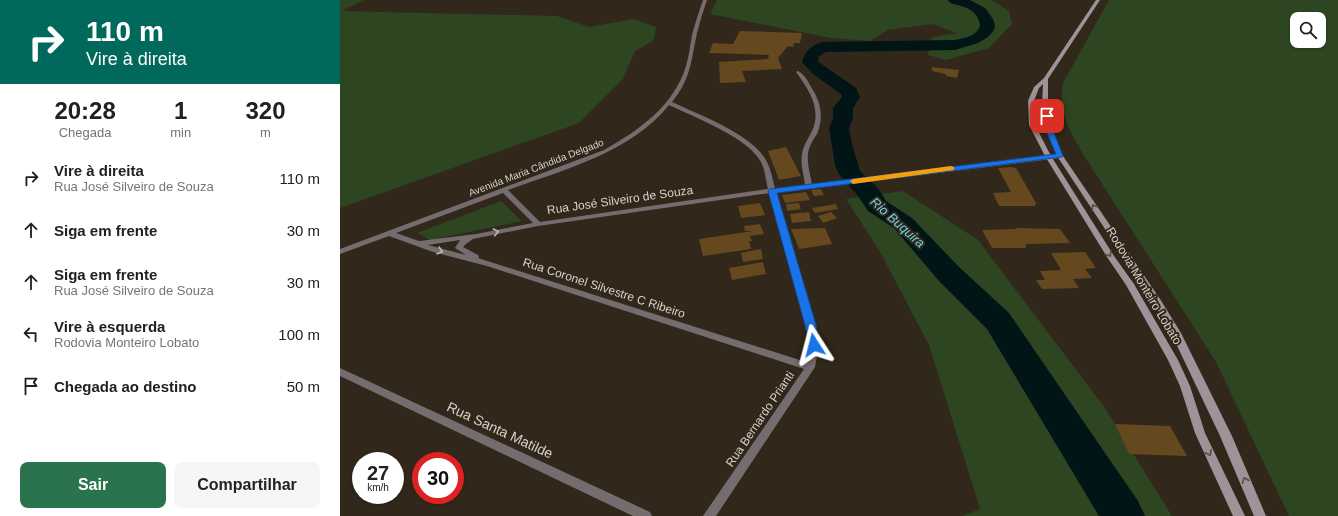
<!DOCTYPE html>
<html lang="pt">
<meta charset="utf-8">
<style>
:root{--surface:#fff;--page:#f6f6f6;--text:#202124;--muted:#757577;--accent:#2a734d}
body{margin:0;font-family:Helvetica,sans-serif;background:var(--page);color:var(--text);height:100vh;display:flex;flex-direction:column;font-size:15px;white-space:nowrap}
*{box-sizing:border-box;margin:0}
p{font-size:13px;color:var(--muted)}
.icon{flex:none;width:22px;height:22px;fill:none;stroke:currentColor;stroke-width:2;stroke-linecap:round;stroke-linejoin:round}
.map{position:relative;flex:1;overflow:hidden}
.drawer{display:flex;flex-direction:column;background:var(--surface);width:340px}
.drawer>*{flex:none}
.banner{background:#00695c;color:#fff;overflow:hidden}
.buttons{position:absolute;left:950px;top:12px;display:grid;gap:8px}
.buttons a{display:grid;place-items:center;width:36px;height:36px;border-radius:8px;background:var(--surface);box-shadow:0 1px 3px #0004;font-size:20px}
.speed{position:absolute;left:12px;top:452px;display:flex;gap:8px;font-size:20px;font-weight:700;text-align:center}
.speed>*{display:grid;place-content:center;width:52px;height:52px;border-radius:50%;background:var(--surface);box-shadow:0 1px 3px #0004;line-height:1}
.speed small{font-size:10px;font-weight:400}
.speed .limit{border:6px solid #d22;background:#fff;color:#111}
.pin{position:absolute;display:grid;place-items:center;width:34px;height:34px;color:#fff;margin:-17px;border-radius:8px;box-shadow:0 2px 6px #0006}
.me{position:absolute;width:44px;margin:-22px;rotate:351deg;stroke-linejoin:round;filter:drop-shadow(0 0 3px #0008)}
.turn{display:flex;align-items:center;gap:14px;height:84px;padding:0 20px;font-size:18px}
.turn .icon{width:52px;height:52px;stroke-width:2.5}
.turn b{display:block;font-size:28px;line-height:34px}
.eta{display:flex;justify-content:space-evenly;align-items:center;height:68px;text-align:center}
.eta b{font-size:24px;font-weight:600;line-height:28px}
.cta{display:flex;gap:8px;margin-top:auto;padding:8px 20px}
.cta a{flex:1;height:46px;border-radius:8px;background:var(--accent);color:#fff;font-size:16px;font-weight:600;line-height:46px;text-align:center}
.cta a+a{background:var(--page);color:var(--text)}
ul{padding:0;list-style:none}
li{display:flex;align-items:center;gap:12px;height:52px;padding:0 20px}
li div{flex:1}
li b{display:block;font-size:15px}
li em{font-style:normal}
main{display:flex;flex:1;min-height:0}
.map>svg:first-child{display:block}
.green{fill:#2d4521;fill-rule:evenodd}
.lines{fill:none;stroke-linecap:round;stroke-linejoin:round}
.river{fill:#011416;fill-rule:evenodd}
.building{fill:#66481e}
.street{fill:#756c70;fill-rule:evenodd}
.secondary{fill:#9f9298;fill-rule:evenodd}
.oneway{stroke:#584c47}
.oneway2{stroke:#c0b8b4}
.route{fill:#1a73e8;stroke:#114b97}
.slow{fill:#f59e0b}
.labels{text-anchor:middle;stroke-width:4;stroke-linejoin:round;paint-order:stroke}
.far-street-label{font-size:10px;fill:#d9d2ca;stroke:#31271b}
.street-label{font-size:12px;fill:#d9d2ca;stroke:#31271b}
.water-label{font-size:13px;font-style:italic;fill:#6ad5e2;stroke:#31271b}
.near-street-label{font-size:14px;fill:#d9d2ca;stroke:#31271b}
</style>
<main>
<section class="drawer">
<div class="banner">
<div class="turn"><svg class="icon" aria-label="right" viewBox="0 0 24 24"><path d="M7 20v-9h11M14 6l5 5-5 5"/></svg><div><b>110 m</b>Vire à direita</div></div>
</div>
<div class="eta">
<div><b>20:28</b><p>Chegada</p></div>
<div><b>1</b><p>min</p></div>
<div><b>320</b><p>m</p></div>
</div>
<ul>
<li><svg class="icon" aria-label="right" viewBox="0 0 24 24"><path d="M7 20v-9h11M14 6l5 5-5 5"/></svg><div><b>Vire à direita</b><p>Rua José Silveiro de Souza</p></div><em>110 m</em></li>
<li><svg class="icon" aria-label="ahead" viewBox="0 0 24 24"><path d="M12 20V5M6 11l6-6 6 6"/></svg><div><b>Siga em frente</b></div><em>30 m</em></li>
<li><svg class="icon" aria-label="ahead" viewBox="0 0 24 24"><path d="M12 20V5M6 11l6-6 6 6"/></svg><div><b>Siga em frente</b><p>Rua José Silveiro de Souza</p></div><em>30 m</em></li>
<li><svg class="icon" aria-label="left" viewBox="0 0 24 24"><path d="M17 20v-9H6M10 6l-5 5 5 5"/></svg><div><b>Vire à esquerda</b><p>Rodovia Monteiro Lobato</p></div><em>100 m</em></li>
<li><svg class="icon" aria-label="arrive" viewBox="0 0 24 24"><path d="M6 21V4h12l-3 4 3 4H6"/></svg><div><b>Chegada ao destino</b></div><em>50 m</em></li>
</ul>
<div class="cta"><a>Sair</a><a>Compartilhar</a></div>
</section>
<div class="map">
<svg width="998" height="516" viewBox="0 0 998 516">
<rect width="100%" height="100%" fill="#31271b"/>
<g class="green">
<polygon points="0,0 24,0 1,11 217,16 249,27 294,19 316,27 314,40 295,51 283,79 239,123 0,208"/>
<polygon points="377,0 651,0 669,11 672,24 649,48 606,60 588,55 592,37 617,33 592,24 548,30 530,41 491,38 370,14"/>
<path d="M 769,0 L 998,0 L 998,516 L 949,516 L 876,362 L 743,154 C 728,127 719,116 723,83 ZM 957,19 L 979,19 L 979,41 L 957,41 Z"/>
<polygon points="563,191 638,240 765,408 832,516 622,516 640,509 589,345 539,250 506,199"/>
<polygon points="161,201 182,221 90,240 77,233"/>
</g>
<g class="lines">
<path class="river" d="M 608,0 L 630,0 L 645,8 L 653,19 L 655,25 L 654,30 L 648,37 L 638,43 L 615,50 L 486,52 L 479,56 L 478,61 L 480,63 L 516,88 L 520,97 L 513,108 L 513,118 L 509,128 L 512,144 L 520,171 L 537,187 L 546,201 L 572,218 L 619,267 L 669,313 L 798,501 L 805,516 L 759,516 L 647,329 L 599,281 L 554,228 L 528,211 L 518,196 L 499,174 L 495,165 L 489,128 L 493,118 L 493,108 L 502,97 L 501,94 L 473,74 L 462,62 C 465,51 472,45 483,42 L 615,40 C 625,38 638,36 640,25 C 637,8 624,7 610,3 Z"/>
</g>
<g class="building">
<polygon points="400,31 462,33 460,43 454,43 453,47 448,46 438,58 442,69 402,71 406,82 380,83 379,62 428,59 429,55 369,53 373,43 393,44"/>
<polygon points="592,67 619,70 617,78 606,76 605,74 592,71"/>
<polygon points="446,147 461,176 439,180 428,151"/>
<polygon points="671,167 676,168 696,203 695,206 659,206 653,193 671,192 658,168"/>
<polygon points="481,189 484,195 474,196 471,190"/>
<polygon points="466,192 470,200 445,203 442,195"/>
<polygon points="420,203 425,215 401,218 398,206"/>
<polygon points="459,203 461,209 447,211 446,204"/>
<polygon points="496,204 498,209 475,213 472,208"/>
<polygon points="469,212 471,221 452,223 450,214"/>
<polygon points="491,212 497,218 483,223 478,216"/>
<polygon points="420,224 424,234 410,236 412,241 409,241 411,249 363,256 359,239 413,231 405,231 404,226"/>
<polygon points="485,228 492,244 459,249 451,229"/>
<polygon points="677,228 720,229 730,243 686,244 686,248 652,248 642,230 676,229"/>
<polygon points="421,249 423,259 403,262 401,253"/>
<polygon points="745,252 756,268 745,269 752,278 733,279 739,288 702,289 696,280 705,280 700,271 721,270 711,253"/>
<polygon points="423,262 426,274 392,280 389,268"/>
<polygon points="775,424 830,426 847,456 789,454"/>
</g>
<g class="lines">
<g class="street">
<path d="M 363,0 L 367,0 C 363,11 360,22 357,33 C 351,61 351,79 332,102 C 359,115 413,134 427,162 C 431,170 433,180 435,189 L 465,185 C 464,175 460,164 462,154 C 463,146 468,139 472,131 C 482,109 469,90 456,72 L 458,71 C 464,74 468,81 471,87 C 481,102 484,117 477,134 C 473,140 469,146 468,154 C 467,164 470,174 472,184 L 720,154 L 723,156 L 720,158 L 436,193 L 476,325 L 479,345 L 475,367 L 376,516 L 363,516 L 464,369 L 147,266 L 93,252 L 49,236 L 0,254 L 0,249 L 264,150 C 298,131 334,106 346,66 C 349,56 350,46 352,35 C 355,23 359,12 363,0 ZM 329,105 C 354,117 409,138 421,162 C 425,170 426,181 428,189 L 200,222 L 168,190 C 223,170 292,152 329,105 ZM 163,193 L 193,223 L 136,234 L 79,241 L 56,233 ZM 430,193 L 466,325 L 469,345 L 466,362 L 138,258 L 139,257 L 138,255 L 123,247 L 126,244 L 133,239 L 198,226 ZM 120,240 L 115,248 L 126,255 L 88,245 Z"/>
<polygon points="0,368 310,512 312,516 293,516 0,376"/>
</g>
<polygon class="secondary" points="756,0 760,0 708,79 708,104 712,128 723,156 820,299 841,333 892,436 926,516 914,516 880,436 831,333 813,302 717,156 706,128 702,104 703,84 699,88 694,101 695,125 711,156 774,256 794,284 838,360 850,386 865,433 905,516 893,516 855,433 840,386 828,360 786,285 767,257 705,156 689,125 688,101 694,87 704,78"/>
</g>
<defs><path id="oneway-chevron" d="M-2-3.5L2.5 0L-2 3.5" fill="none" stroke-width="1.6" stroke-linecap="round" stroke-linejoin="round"/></defs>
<g class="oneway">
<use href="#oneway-chevron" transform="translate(754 207) rotate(-124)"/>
<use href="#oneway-chevron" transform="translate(769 254) rotate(57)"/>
<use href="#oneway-chevron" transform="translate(869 453) rotate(64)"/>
<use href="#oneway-chevron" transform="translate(905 480) rotate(-113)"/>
</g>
<g class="oneway2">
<use href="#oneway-chevron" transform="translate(156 232) rotate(-11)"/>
<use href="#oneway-chevron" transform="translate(100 251) rotate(16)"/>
</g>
<polygon class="route" points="707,114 710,116 712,128 723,156 722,157 437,193 476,325 479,345 478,348 470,348 465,325 428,191 430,189 716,154 705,128 704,116"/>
<polygon class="slow" points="611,166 614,167 614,170 513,184 510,181 513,179"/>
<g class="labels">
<g class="far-street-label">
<text transform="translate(196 167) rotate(-21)" y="4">Avenida Maria Cândida Delgado</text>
</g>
<g class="street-label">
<text transform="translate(280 200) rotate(-8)" y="4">Rua José Silveiro de Souza</text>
<text transform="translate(804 286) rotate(59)" y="4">Rodovia Monteiro Lobato</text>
<text transform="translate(264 288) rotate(18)" y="4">Rua Coronel Silvestre C Ribeiro</text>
<text transform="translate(420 419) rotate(-56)" y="4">Rua Bernardo Prianti</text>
</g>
<g class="water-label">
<text transform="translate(558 222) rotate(42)" y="5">Rio Buquira</text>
</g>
<g class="near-street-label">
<text transform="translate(160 430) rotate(25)" y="5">Rua Santa Matilde</text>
</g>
</g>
</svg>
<div class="buttons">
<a><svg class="icon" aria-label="search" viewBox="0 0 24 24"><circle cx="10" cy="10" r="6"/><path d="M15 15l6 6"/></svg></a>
</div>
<div class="speed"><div>27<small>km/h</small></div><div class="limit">30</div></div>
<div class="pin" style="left:707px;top:116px;background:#d93025"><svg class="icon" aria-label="arrive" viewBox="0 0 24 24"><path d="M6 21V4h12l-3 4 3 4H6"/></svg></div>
<svg class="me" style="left:474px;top:345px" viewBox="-20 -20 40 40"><path d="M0-17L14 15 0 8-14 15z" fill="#1a73e8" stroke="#fff" stroke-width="4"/></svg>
</div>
</main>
